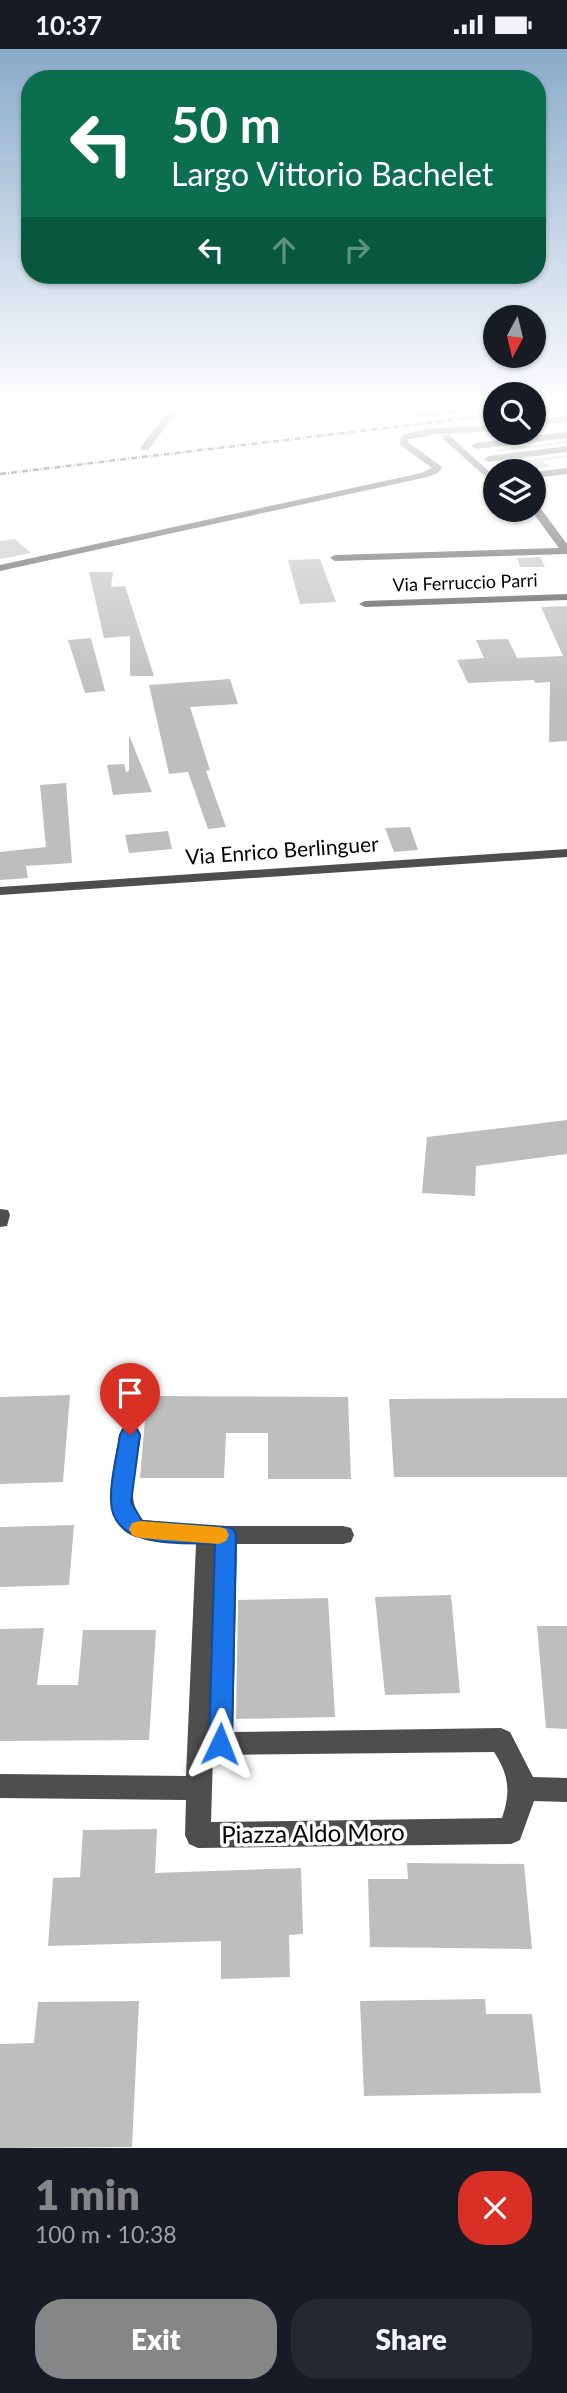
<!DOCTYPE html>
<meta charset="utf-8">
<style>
:root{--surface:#171b24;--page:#242831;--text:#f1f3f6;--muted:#9ea1a6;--accent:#858687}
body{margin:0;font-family:Lato,sans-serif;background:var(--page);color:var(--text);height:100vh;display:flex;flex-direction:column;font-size:26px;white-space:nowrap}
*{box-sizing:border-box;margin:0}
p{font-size:23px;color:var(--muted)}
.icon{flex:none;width:38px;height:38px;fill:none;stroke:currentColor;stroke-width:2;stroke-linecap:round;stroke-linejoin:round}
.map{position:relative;height:2099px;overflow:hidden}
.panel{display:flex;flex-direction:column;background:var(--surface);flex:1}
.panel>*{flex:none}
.guide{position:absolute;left:21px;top:21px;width:525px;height:214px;border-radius:28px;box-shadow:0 2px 5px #0004;background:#0b6e4f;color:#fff;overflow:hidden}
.needle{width:46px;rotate:187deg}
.buttons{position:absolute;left:483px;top:256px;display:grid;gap:14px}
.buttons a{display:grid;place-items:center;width:63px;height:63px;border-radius:50%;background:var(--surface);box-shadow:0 2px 5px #0004;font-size:35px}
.pin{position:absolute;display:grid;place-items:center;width:60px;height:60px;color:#fff;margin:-72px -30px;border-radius:50% 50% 50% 0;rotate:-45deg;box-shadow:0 0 7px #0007}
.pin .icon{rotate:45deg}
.me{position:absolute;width:77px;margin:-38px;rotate:2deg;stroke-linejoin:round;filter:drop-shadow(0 0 5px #0008)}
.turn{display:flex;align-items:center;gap:24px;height:147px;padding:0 35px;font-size:32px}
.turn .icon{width:91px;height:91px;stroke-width:2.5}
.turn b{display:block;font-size:49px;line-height:60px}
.lanes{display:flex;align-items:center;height:66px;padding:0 35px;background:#0003;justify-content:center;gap:35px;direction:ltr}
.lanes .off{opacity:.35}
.round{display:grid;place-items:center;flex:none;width:74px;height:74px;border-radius:28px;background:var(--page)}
.headline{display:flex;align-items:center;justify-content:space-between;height:119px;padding:0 35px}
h1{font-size:42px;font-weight:800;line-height:52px;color:var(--accent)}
.action{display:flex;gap:14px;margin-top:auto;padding:14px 35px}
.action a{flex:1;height:80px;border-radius:28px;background:var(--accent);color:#fff;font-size:28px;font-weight:800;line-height:80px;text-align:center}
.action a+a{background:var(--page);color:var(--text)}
.status{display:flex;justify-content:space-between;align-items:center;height:49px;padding:0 35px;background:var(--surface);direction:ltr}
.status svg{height:19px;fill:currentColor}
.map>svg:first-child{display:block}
.building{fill:#bebebe}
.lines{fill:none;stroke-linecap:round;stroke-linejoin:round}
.minor-tunnel{stroke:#d9d9d9;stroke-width:10;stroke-dasharray:10 5;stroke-linecap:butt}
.minor{fill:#4e4e4e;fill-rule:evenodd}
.rail{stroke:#000;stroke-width:2.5;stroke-dasharray:6 2 1 2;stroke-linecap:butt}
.route{fill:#1a73e8;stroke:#114b97;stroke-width:2}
.slow{fill:#f59e0b}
.labels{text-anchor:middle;stroke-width:7;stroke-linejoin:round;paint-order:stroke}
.far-street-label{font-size:18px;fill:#000;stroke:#fff}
.street-label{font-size:21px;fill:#000;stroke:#fff}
.near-street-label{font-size:24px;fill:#000;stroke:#fff}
</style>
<div class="status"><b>10:37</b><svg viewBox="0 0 49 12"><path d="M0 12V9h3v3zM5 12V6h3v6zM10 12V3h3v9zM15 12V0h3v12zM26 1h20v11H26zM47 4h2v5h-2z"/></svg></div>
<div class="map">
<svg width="567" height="2099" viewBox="0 0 567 2099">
<rect width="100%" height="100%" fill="#fff"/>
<g class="building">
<polygon points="567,392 567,395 497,403 493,401"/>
<polygon points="567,406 567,408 542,412 551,418 526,422 520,422 509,413"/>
<polygon points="15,490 31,504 0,510 0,492"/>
<polygon points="540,508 545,518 520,518 517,509"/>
<polygon points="320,510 336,553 300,555 288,511"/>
<polygon points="89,523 113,523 111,538 125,537 154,627 130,627 130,587 104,589"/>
<polygon points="567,557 567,692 549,693 550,633 535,634 534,631 468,634 457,611 484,609 476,591 508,590 517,609 563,607 541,558"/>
<polygon points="91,589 105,642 85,644 68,591"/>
<polygon points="230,630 238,655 190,658 210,721 206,722 226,778 208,780 188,723 169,725 149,636"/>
<polygon points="129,686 152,743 113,746 107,716 124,715 126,723 129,722"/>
<polygon points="66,734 72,814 26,817 28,829 0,831 0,803 46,798 40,736"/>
<polygon points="410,778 418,801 394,803 385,779"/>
<polygon points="168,782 172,800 129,804 125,786"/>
<polygon points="567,1071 567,1105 476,1117 475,1147 422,1144 427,1088"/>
<polygon points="70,1346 63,1433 0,1435 0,1348"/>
<polygon points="147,1347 348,1348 351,1430 268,1430 268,1384 226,1384 224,1429 140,1429"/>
<polygon points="567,1349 567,1428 394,1428 389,1350"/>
<polygon points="74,1476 69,1536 0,1538 0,1478"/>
<polygon points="451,1546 460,1644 385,1646 375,1548"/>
<polygon points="328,1549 335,1668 236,1670 238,1551"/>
<polygon points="537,1577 567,1577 567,1680 546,1679"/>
<polygon points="44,1579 37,1636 78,1636 83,1581 156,1581 149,1691 0,1692 0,1580"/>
<polygon points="157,1780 155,1824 301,1819 303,1885 289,1886 290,1928 221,1930 221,1892 48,1897 53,1829 80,1828 83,1781"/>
<polygon points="407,1814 524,1815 532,1900 370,1898 368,1830 408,1830"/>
<polygon points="485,1950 486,1965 532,1965 541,2044 364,2047 360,1952"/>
<polygon points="139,1952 132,2098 0,2099 0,1995 34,1994 38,1953"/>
</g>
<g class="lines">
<polyline class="minor-tunnel" points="425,360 446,388"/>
<g class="minor">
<polygon points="170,359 180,359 148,401 142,401 140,399"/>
<polygon points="392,359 419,362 489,359 484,362 419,368"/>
<polygon points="567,367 567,373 534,377 534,371"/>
<polygon points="495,376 495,382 438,385 408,390 408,393 442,418 438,424 427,428 0,522 0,516 421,424 432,419 400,396 401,386 427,380"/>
<polygon points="567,383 567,389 476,400 471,397 476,394"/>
<polygon points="443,386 449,386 495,428 495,436 443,390"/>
<polygon points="567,397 567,403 489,413 484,410 489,407"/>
<polygon points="567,419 567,425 534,429 534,423"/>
<polygon points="534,455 538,456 567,495 567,505 335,512 330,509 335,506 559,499 530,460 534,460"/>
<polygon points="567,545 567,551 365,558 359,555 365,552"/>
<polygon points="567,800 567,808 0,846 0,838"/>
<polygon points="0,1160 8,1161 10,1166 7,1177 0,1178"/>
<path d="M 130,1378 L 138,1380 L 141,1386 C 138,1411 123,1452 143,1471 L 208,1477 L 343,1477 L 351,1479 L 354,1486 L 351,1493 L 343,1495 L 237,1495 L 233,1683 L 501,1679 L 510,1683 L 533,1728 L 567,1729 L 567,1753 L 534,1752 L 520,1791 L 511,1795 L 198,1799 L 189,1795 L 185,1786 L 186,1751 L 0,1749 L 0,1725 L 186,1727 L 196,1495 L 136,1488 C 96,1475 115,1417 119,1386 L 122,1380 ZM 494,1703 C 509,1726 511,1743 502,1769 L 211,1773 L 213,1706 Z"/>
</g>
<g class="rail">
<polyline points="534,362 557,359"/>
<polyline points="0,425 495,366"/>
</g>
</g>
<linearGradient id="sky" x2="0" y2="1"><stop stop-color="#89aaca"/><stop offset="0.55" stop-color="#fff"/><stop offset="1" stop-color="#fff" stop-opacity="0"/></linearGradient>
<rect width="567" height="653" fill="url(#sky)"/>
<path class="route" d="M 130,1378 L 137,1380 L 140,1386 L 131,1453 L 142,1472 L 226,1478 L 233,1480 L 236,1486 L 232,1695 L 229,1703 L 220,1706 L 212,1703 L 209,1695 L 215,1495 C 182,1493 111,1501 111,1451 C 110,1430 117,1407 120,1386 L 123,1380 Z"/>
<polygon class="slow" points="140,1472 219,1478 226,1480 229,1486 226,1492 219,1495 140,1489 132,1486 129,1480 132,1474"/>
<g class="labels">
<g class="far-street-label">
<text transform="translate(465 534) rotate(-2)" y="6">Via Ferruccio Parri</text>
</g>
<g class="street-label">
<text transform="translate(282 802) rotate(-4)" y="7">Via Enrico Berlinguer</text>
</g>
<g class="near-street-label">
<text transform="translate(313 1785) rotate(-1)" y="8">Piazza Aldo Moro</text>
</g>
</g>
</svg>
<div class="buttons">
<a><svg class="needle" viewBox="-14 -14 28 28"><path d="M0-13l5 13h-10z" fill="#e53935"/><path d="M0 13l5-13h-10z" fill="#9ea1a6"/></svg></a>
<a><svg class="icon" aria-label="search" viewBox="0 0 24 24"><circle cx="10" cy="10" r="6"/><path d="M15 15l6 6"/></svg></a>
<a><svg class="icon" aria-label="layers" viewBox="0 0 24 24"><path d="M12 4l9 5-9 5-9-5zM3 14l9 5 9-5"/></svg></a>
</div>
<div class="pin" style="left:130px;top:1386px;background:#d93025"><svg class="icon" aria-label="arrive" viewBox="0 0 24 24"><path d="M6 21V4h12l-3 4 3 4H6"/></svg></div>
<svg class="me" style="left:220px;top:1695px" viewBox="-20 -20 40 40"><path d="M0-17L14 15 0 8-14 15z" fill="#1a73e8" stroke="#fff" stroke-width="4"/></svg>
<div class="guide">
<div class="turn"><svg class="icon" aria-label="left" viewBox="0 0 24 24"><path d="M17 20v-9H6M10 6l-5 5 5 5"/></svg><div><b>50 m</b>Largo Vittorio Bachelet</div></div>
<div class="lanes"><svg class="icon" aria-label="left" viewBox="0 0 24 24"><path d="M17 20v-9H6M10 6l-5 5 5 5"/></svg><svg class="icon off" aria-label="ahead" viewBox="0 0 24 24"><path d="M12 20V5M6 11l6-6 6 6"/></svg><svg class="icon off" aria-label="right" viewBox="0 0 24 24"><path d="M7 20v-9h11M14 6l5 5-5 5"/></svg></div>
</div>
</div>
<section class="panel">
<div class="headline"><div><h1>1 min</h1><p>100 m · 10:38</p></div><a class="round" style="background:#d93025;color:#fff"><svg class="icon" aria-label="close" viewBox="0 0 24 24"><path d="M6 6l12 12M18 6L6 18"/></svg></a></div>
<div class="action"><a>Exit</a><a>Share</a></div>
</section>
